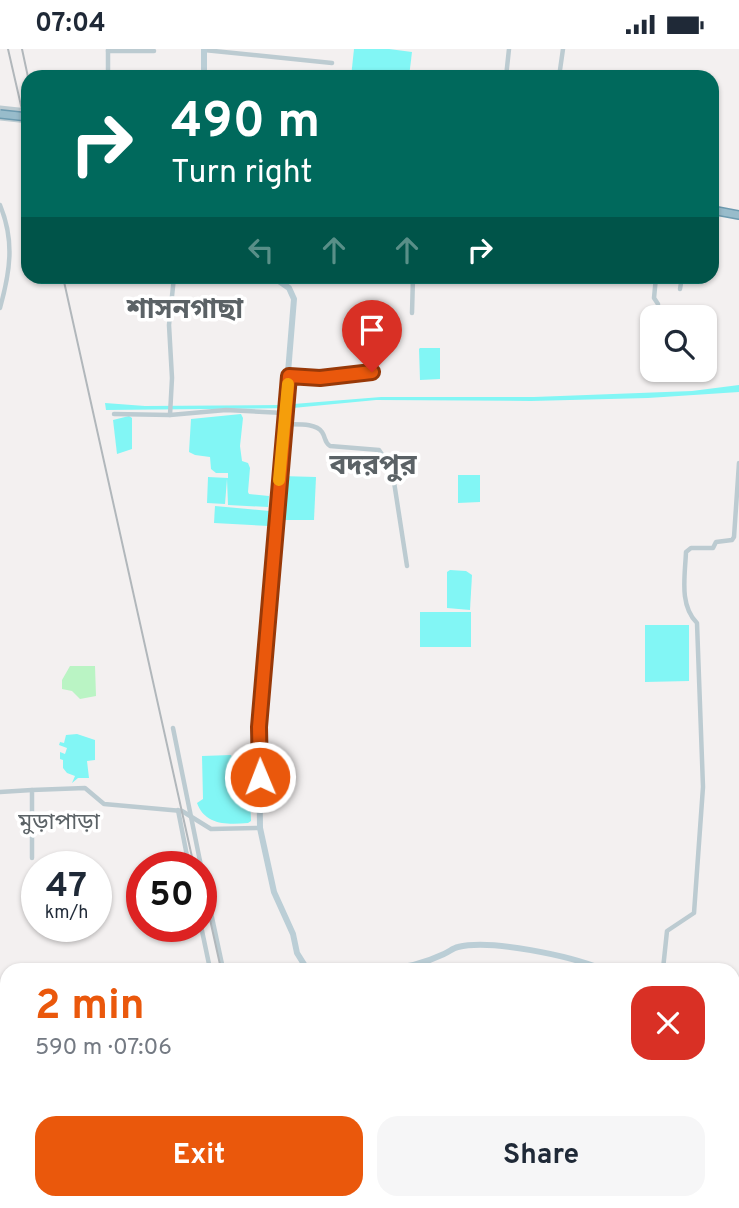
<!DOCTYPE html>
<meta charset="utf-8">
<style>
:root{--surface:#fff;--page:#f6f6f7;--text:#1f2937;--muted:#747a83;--accent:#ea580c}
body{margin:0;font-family:Overpass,"Noto Sans Bengali",sans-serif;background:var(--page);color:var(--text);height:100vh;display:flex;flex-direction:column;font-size:26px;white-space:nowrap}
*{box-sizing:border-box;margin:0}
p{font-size:23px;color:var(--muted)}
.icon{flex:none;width:38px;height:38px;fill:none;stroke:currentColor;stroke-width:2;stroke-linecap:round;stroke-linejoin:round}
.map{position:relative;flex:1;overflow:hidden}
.sheet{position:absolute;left:0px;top:914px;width:740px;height:247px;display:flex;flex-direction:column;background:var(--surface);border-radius:21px 21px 0 0;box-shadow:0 2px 5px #0004}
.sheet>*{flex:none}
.hud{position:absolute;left:21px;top:21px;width:698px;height:214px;border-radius:21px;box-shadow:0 2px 5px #0004;background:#00695c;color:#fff;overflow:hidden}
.fabs{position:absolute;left:640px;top:256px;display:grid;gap:14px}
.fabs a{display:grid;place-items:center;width:77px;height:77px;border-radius:14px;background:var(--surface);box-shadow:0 2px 5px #0004;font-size:35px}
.speed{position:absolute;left:21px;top:802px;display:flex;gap:14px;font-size:35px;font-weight:700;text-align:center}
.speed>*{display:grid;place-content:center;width:91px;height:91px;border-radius:50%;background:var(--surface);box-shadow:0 2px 5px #0004;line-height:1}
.speed small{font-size:18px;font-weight:400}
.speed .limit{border:10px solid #d22;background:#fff;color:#111}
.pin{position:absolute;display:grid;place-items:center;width:60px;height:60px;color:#fff;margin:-72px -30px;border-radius:50% 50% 50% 0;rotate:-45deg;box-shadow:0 0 7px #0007}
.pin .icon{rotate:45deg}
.me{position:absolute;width:77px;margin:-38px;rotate:359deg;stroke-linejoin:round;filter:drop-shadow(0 0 5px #0008)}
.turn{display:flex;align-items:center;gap:24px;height:147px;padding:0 35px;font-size:32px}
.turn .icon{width:91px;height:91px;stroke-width:2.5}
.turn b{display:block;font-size:49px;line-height:60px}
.lanes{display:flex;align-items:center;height:66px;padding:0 35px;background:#0003;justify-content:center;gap:35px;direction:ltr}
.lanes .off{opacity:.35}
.round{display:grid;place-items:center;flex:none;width:74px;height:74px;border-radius:21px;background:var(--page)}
.head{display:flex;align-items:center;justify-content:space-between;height:119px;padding:0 35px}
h1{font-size:42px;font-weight:700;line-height:52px;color:var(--accent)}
.primary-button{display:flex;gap:14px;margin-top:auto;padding:14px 35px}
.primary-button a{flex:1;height:80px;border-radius:21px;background:var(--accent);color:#fff;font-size:28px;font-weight:700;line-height:80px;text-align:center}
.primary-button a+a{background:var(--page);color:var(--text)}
.status{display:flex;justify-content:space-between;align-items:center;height:49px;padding:0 35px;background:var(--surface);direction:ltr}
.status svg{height:19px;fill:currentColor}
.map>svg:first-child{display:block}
.green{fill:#baf4c4}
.water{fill:#82f6f5}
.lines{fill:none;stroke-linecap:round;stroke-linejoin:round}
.trunk-casing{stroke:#6d9bb0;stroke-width:10}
.minor{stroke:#bccbd1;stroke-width:4.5}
.tertiary{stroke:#bccbd1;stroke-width:5}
.secondary{stroke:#bbced6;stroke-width:6}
.trunk{stroke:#98bccb;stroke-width:7}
.rail{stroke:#b1b7bb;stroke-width:2}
.trunk-bridge-casing{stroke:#6d9bb0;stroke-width:10;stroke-linecap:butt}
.trunk-bridge{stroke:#98bccb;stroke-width:7}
.route-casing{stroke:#983908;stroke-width:18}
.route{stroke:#ea580c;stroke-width:12}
.slow{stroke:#f59e0b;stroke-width:12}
.labels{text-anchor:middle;stroke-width:7;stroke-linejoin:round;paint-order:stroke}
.neighbourhood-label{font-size:23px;fill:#5b6266;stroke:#fff}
.district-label{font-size:28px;font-weight:bold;fill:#5b6266;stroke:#fff}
</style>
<div class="status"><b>07:04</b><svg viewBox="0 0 49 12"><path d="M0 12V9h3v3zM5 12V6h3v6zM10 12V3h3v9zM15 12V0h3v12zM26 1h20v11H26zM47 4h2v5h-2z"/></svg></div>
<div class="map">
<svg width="739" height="1159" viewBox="0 0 739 1159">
<rect width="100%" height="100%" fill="#f3f0f0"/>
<polygon class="green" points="70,617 95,617 96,647 80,650 72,642 62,640 62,631"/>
<g class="water">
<polygon points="354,0 389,0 412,3 409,28 351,28"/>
<polygon points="420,299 440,299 440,330 420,331 419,300"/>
<polygon points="739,336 739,343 648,349 531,352 376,351 293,359 106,361 105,354 145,357 281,356 381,348 534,348 692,342"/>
<polygon points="241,365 243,369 240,397 242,412 248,414 250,419 248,443 249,445 269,447 268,458 228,456 227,430 225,455 207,454 208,428 228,429 228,424 216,424 211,420 210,408 195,406 189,403 191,370"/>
<polygon points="129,367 132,369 132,400 117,405 113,371"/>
<polygon points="458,426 480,426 480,453 458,454"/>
<polygon points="281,427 316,428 314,471 280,471"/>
<polygon points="215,457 269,462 271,475 269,477 214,474"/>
<polygon points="450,521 466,522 472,526 470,561 447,559 447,523"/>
<rect x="420" y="563" width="51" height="35"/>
<polygon points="645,576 689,576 689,632 645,633"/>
<polygon points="77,685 95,691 95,711 87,712 89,729 78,729 72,734 75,727 67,724 63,719 63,711 60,710 60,703 65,705 67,699 59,696 60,693 64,694 66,686"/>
<path d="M 231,706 L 237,721 L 249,724 L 251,772 L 248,774 C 227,776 205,776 197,754 L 203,750 L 202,707 Z"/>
</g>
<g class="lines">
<g class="trunk-casing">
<polyline id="trunk" points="712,161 739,166"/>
</g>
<g class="minor">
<polyline points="204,1 332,14"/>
<polyline points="108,2 154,2"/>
<polyline points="108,28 108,1"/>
<polyline points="506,28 509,0"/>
<polyline points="559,28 563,0"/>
<path d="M 0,156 C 15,192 10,223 0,259"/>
<polyline points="656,228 654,249 658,255 657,268"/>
<polyline points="680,240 682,228"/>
<polyline points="412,264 413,228"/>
<polyline points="651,326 653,312"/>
<polyline points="289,327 320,329 372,323"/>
<polyline points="114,365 170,366 226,361 284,364"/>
<polyline points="170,366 172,329 169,276 174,228"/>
<path d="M 283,375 C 294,376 315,373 322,383 C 326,389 324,393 330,397 L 379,401 L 392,420 L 407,517"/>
<polyline points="173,679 201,817"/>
<polyline points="0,743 32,741"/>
<polyline points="178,761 189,817"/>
<polyline points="32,809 32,741 85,739 104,755 182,762 211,780 260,779"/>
<polyline points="201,817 223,920"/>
<polyline points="201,877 210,920"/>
<path d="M 663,920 L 667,882 L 694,864 L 703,738 L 697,574 C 679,556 685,527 686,503 L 691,499 L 713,499 L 716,493 L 732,491 L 734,488 L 739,414"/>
<polyline points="733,944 739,941"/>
<polyline points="733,1147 739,1146"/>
<polyline points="254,1153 255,1159"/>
<polyline points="280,1153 281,1159"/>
<polyline points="364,1153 365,1159"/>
<polyline points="206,1159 206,1153"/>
<polyline points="324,1159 325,1159"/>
</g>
<g class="tertiary">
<polyline points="0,59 28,62"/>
<polyline points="0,69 28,72"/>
</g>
<g class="secondary">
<polyline points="204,0 204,28"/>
<polyline points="273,228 289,239 294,250 259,678 260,779 274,843 293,885 297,904 307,920"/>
<path d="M 386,920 C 405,919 427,913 444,905 C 449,903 453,899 458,898 C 492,890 570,907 602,920"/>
<polyline points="706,1153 712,1159"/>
</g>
<use href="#trunk" class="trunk"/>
<g class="rail">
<polyline points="8,0 28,87"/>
<polyline points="22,0 28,28"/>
<polyline points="63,228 194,817"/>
<polyline points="201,830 221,920"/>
<polyline points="273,1153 274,1159"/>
</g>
<g class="trunk-bridge-casing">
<polyline id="trunk-bridge" points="0,65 28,68"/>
</g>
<use href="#trunk-bridge" class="trunk-bridge"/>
</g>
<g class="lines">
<g class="route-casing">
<polyline id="route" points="260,728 259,678 289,327 320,329 372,323"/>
</g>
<use href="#route" class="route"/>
<polyline class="slow" points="279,431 288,335"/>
</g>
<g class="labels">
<g class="neighbourhood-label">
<text x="59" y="780">মুড়াপাড়া</text>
</g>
<g class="district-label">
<text x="185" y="269">শাসনগাছা</text>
<text x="373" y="425">বদরপুর</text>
</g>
</g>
</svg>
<div class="fabs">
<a><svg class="icon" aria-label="search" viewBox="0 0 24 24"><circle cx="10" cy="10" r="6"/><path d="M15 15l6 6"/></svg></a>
</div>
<div class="speed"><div>47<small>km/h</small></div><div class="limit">50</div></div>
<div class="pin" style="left:372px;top:323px;background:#d93025"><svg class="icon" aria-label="arrive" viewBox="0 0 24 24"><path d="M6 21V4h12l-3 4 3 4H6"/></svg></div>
<svg class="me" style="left:260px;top:728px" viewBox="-20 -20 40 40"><circle r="17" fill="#ea580c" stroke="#fff" stroke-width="3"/><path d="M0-11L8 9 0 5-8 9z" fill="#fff"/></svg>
<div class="hud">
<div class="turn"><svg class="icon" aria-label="right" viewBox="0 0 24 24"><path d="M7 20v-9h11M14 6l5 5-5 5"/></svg><div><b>490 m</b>Turn right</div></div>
<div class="lanes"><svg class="icon off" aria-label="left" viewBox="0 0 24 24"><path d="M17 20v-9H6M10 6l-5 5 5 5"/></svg><svg class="icon off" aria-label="ahead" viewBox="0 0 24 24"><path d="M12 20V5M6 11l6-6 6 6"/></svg><svg class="icon off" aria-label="ahead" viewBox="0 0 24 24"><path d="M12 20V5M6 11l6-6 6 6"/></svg><svg class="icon" aria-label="right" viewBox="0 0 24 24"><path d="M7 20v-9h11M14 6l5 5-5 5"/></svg></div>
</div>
<section class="sheet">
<div class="head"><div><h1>2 min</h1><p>590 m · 07:06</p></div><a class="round" style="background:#d93025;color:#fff"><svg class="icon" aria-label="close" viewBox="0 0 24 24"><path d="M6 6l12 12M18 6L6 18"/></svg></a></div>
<div class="primary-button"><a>Exit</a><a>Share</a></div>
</section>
</div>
